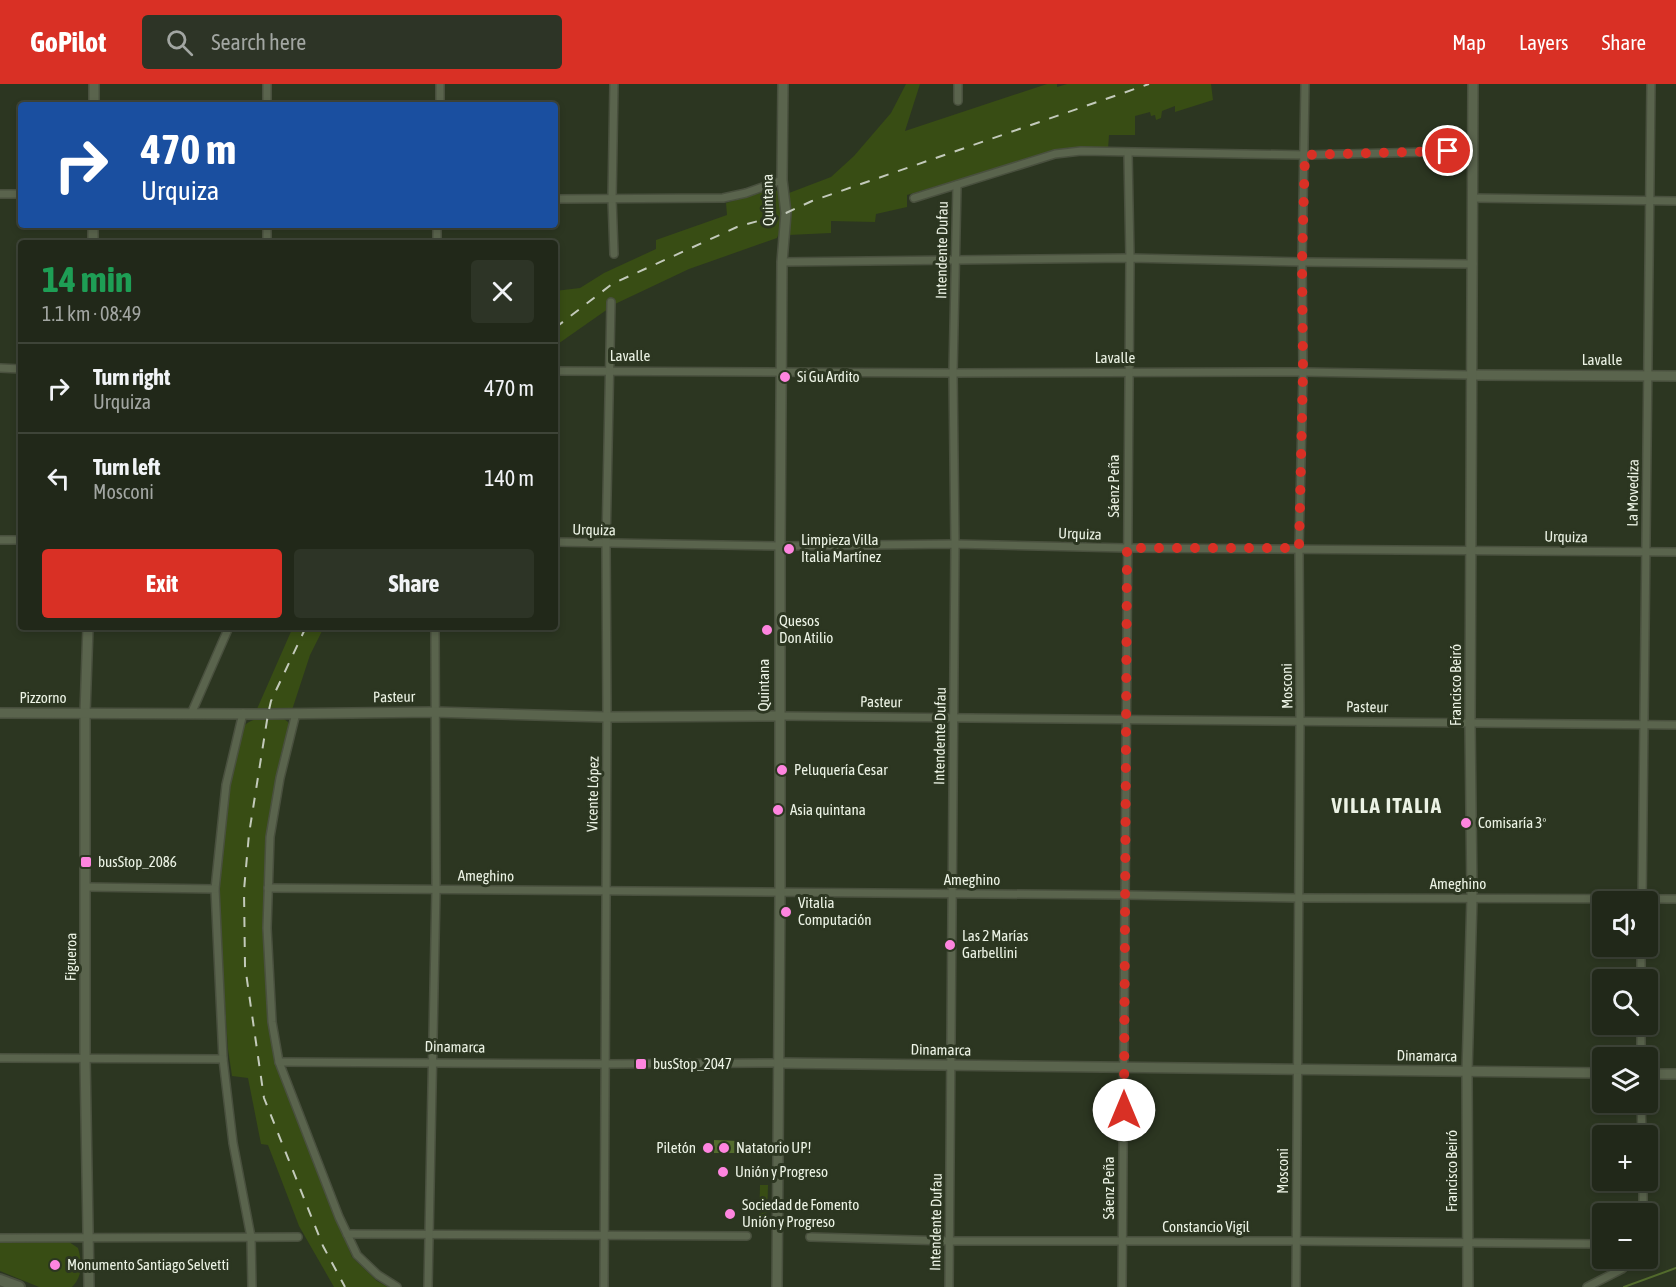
<!DOCTYPE html>
<meta charset="utf-8">
<style>
:root{--surface:#212819;--page:#2d3426;--text:#f1f3f6;--muted:#a2a6a2;--line:#3e4438;--accent:#d93025}
body{margin:0;font-family:"Asap Condensed",sans-serif;background:var(--page);color:var(--text);height:100vh;display:flex;flex-direction:column;font-size:22px;white-space:nowrap}
*{box-sizing:border-box;margin:0}
p{font-size:20px;color:var(--muted)}
.icon{flex:none;width:33px;height:33px;fill:none;stroke:currentColor;stroke-width:2;stroke-linecap:round;stroke-linejoin:round}
.map{position:relative;flex:1;overflow:hidden}
.sheet{position:absolute;left:18px;top:156px;width:540px;height:390px;display:flex;flex-direction:column;background:var(--surface);border-radius:6px;box-shadow:0 3px 9px #0003,0 0 0 2px var(--line)}
.sheet>*{flex:none}
.guide{position:absolute;left:18px;top:18px;width:540px;height:126px;border-radius:6px;box-shadow:0 3px 9px #0003,0 0 0 2px var(--line);background:#1a4fa0;color:#fff;overflow:hidden}
.tools{position:absolute;left:1592px;top:807px;display:grid;gap:12px}
.tools a{display:grid;place-items:center;width:66px;height:66px;border-radius:6px;background:var(--surface);box-shadow:0 3px 9px #0003,0 0 0 2px var(--line);font-size:30px}
.pin{position:absolute;display:grid;place-items:center;width:51px;height:51px;color:#fff;margin:-26px;border:3px solid #fff;border-radius:50%;box-shadow:0 2px 6px #0007}
.me{position:absolute;width:66px;margin:-33px;rotate:0deg;stroke-linejoin:round;filter:drop-shadow(0 0 4px #0008)}
.turn{display:flex;align-items:center;gap:21px;height:126px;padding:0 24px;font-size:27px}
.turn .icon{width:78px;height:78px;stroke-width:2.5}
.turn b{display:block;font-size:42px;line-height:51px}
.round{display:grid;place-items:center;flex:none;width:63px;height:63px;border-radius:6px;background:var(--page)}
.summary{display:flex;align-items:center;justify-content:space-between;height:102px;padding:0 24px}
h1{font-size:36px;font-weight:700;line-height:45px;color:#1e9e55}
.cta{display:flex;gap:12px;margin-top:auto;padding:12px 24px}
.cta a{flex:1;height:69px;border-radius:6px;background:var(--accent);color:#fff;font-size:24px;font-weight:700;line-height:69px;text-align:center}
.cta a+a{background:var(--page);color:var(--text)}
ul{padding:0;list-style:none}
li{display:flex;align-items:center;gap:18px;height:90px;padding:0 24px;border-top:2px solid var(--line)}
li div{flex:1}
li b{display:block;font-size:22px}
li em{font-style:normal}
header{display:flex;align-items:center;gap:36px;box-sizing:border-box;height:84px;padding:0 30px;background:var(--accent);color:#fff}
header strong{font-size:28px}
nav{display:flex;gap:33px;margin-inline-start:auto;font-size:21px}
.search{width:420px;height:54px;background:var(--page);display:flex;align-items:center;gap:15px;box-sizing:border-box;padding:0 21px;border-radius:6px;color:var(--muted);font-size:22px}
.map>svg:first-child{display:block}
.green{fill:#384d14}
.water{fill:#536c2d}
.lines{fill:none;stroke-linecap:round;stroke-linejoin:round}
.stream{stroke:#536c2d;stroke-width:2}
.minor-casing{stroke:#49503e;stroke-width:10}
.tertiary-casing{stroke:#49503e;stroke-width:12}
.secondary-casing{stroke:#49503e;stroke-width:14}
.minor{stroke:#5a644d;stroke-width:7}
.tertiary{stroke:#5a644d;stroke-width:9}
.secondary{stroke:#5a644d;stroke-width:10}
.rail{stroke:#c3cabb;stroke-width:2;stroke-dasharray:10 10;stroke-linecap:butt}
.route{stroke:#d93025;stroke-width:10;stroke-dasharray:0 18}
.poi-dot{fill:#fe85df;stroke:#2c3621;stroke-width:2}
.labels{text-anchor:middle;stroke-width:6;stroke-linejoin:round;paint-order:stroke}
.street-label{font-size:15px;fill:#ecf3e5;stroke:#2c3621}
.poi-label{font-size:15px;fill:#ecf3e5;stroke:#2c3621;text-anchor:start}
.district-label{font-size:21px;font-weight:bold;letter-spacing:1.5px;fill:#ecf3e5;stroke:#2c3621}
</style>
<header>
<strong>GoPilot</strong>
<div class="search"><svg class="icon" aria-label="search" viewBox="0 0 24 24"><circle cx="10" cy="10" r="6"/><path d="M15 15l6 6"/></svg>Search here</div>
<nav><a>Map</a><a>Layers</a><a>Share</a></nav>
</header>
<div class="map">
<svg width="1676" height="1203" viewBox="0 0 1676 1203">
<rect width="100%" height="100%" fill="#2c3621"/>
<g class="green">
<polygon points="906,0 920,0 905,47 1047,0 1057,0 1057,3 1067,0 1211,0 1213,16 1175,28 1175,22 1162,27 1161,34 1156,36 1155,31 1151,32 1150,28 1135,32 1135,51 1109,51 1108,65 1081,64 1058,66 907,111 907,123 876,130 875,138 831,137 831,149 788,151 789,109 831,93 854,72 891,29"/>
<path d="M 770,106 L 779,107 C 782,123 784,139 777,154 L 689,185 L 615,220 L 555,262 L 555,207 L 580,204 L 604,189 L 656,165 L 656,156 L 727,131 L 726,119 Z"/>
<polygon points="293,543 324,543 310,571 292,626 257,625"/>
<path d="M 259,634 L 284,635 L 288,638 L 289,643 L 281,670 L 267,749 L 264,812 L 270,941 L 275,972 L 281,994 L 352,1173 L 377,1197 L 388,1203 L 334,1203 L 299,1142 L 268,1061 L 261,1060 L 248,994 L 232,992 L 228,965 L 218,816 L 229,703 L 241,648 C 244,639 250,637 259,634 Z"/>
<polygon points="760,1101 768,1101 767,1138 763,1144 759,1144"/>
<path d="M 45,1157 L 69,1158 L 78,1164 C 82,1178 83,1192 72,1203 L 39,1203 L 0,1187 L 0,1158 Z"/>
</g>
<polygon class="water" points="714,1056 739,1057 739,1069 714,1069"/>
<g class="lines">
<polyline class="stream" points="1624,1203 1676,1184"/>
<g class="minor-casing">
<g id="minor">
<polyline points="267,0 267,21"/>
<polyline points="614,0 612,115 614,170"/>
<polyline points="958,17 958,0"/>
<polyline points="440,21 440,0"/>
<polyline points="0,110 21,110"/>
<polyline points="914,114 1055,70 1081,67 1305,71 1472,67"/>
<polyline points="1472,114 1676,117"/>
<polyline points="555,115 723,114 746,109 782,96"/>
<polyline points="267,141 267,159"/>
<polyline points="437,159 437,141"/>
<polyline points="782,178 1130,174 1302,178 1473,180"/>
<polyline points="0,284 21,285"/>
<polyline points="555,287 953,289 1303,288 1472,291"/>
<polyline points="0,456 21,456"/>
<polyline points="555,458 780,462 955,460 1127,464 1676,468"/>
<polyline points="243,629 226,701 215,805 223,975 233,1059 251,1153 252,1203"/>
<polyline points="296,629 280,694 270,753 267,844 272,938 279,978 339,1133 357,1171 378,1191 397,1203"/>
<polyline points="191,630 229,543"/>
<polyline points="779,632 1676,641"/>
<polyline points="87,803 215,805"/>
<polyline points="268,804 1125,811 1298,814 1676,815"/>
<polyline points="1642,818 1651,0"/>
<polyline points="1641,896 1641,862"/>
<polyline points="0,974 223,975"/>
<polyline points="1641,974 1641,940"/>
<polyline points="279,978 605,980 778,979"/>
<polyline points="1641,1018 1642,1052"/>
<polyline points="1643,1096 1643,1130"/>
<polyline points="347,1150 747,1152"/>
<polyline points="810,1153 949,1157 1296,1157 1602,1160"/>
<polyline points="0,1154 298,1153"/>
<polyline points="428,1203 436,805 435,543"/>
<polyline points="604,1203 607,633 606,460 611,218"/>
<polyline points="949,1203 955,460 953,289 957,101"/>
<polyline points="1122,1203 1130,174 1128,69"/>
<polyline points="1296,1203 1300,637 1299,464 1303,288 1302,178 1305,0"/>
<polyline points="1587,1203 1622,1185 1634,1174"/>
</g>
</g>
<g class="tertiary-casing">
<g id="tertiary">
<polyline points="94,21 94,0"/>
<polyline points="93,159 93,141"/>
<polyline points="1472,291 1676,292"/>
<polyline points="88,543 85,629 85,974 89,1203"/>
<polyline points="0,629 268,630 434,628 607,633 779,632"/>
<polyline points="778,979 1602,989"/>
<polyline points="1647,990 1676,990"/>
<polyline points="777,1203 780,808 780,462 782,178 786,129 782,96 783,0"/>
<polyline points="1468,1203 1467,988 1472,813 1470,639 1473,0"/>
</g>
</g>
<g class="secondary-casing">
<polyline id="secondary" points="0,1196 19,1203"/>
</g>
<use href="#minor" class="minor"/>
<use href="#tertiary" class="tertiary"/>
<use href="#secondary" class="secondary"/>
<g class="rail">
<polyline points="555,244 612,200 737,143 786,129 812,117 1149,0"/>
<polyline points="306,543 271,617 268,630 249,750 244,806 245,882 264,1014 323,1162 345,1203"/>
</g>
</g>
<g class="lines">
<polyline class="route" points="1124,1026 1127,464 1299,464 1303,288 1302,178 1305,71 1448,67"/>
</g>
<g class="poi-dot">
<circle cx="785" cy="293" r="6"/>
<circle cx="789" cy="465" r="6"/>
<circle cx="767" cy="546" r="6"/>
<circle cx="782" cy="686" r="6"/>
<circle cx="778" cy="726" r="6"/>
<circle cx="1466" cy="739" r="6"/>
<rect x="80" y="772" width="12" height="12" rx="3"/>
<circle cx="786" cy="828" r="6"/>
<circle cx="950" cy="861" r="6"/>
<rect x="635" y="974" width="12" height="12" rx="3"/>
<circle cx="708" cy="1064" r="6"/>
<circle cx="724" cy="1064" r="6"/>
<circle cx="723" cy="1088" r="6"/>
<circle cx="730" cy="1130" r="6"/>
<circle cx="55" cy="1181" r="6"/>
</g>
<g class="labels">
<g class="street-label">
<text transform="translate(768 116) rotate(-91)" y="5">Quintana</text>
<text transform="translate(942 166) rotate(-89)" y="5">Intendente Dufau</text>
<text x="630" y="277">Lavalle</text>
<text x="1115" y="279">Lavalle</text>
<text x="1602" y="281">Lavalle</text>
<text transform="translate(1114 402) rotate(-90)" y="5">Sáenz Peña</text>
<text transform="translate(1633 409) rotate(-89)" y="5">La Movediza</text>
<text transform="translate(594 446) rotate(1)" y="5">Urquiza</text>
<text transform="translate(1080 450) rotate(2)" y="5">Urquiza</text>
<text transform="translate(1566 453) rotate(1)" y="5">Urquiza</text>
<text transform="translate(764 601) rotate(-90)" y="5">Quintana</text>
<text transform="translate(1456 601) rotate(-90)" y="5">Francisco Beiró</text>
<text transform="translate(1287 602) rotate(-91)" y="5">Mosconi</text>
<text transform="translate(394 613) rotate(-1)" y="5">Pasteur</text>
<text x="43" y="619">Pizzorno</text>
<text transform="translate(881 618) rotate(1)" y="5">Pasteur</text>
<text transform="translate(1367 623) rotate(1)" y="5">Pasteur</text>
<text transform="translate(940 652) rotate(-89)" y="5">Intendente Dufau</text>
<text transform="translate(593 710) rotate(-89)" y="5">Vicente López</text>
<text transform="translate(486 792) rotate(1)" y="5">Ameghino</text>
<text x="972" y="801">Ameghino</text>
<text x="1458" y="805">Ameghino</text>
<text transform="translate(71 873) rotate(-89)" y="5">Figueroa</text>
<text transform="translate(455 963) rotate(1)" y="5">Dinamarca</text>
<text transform="translate(941 966) rotate(1)" y="5">Dinamarca</text>
<text transform="translate(1427 972) rotate(1)" y="5">Dinamarca</text>
<text transform="translate(1283 1087) rotate(-90)" y="5">Mosconi</text>
<text transform="translate(1452 1087) rotate(-90)" y="5">Francisco Beiró</text>
<text transform="translate(1109 1104) rotate(-90)" y="5">Sáenz Peña</text>
<text transform="translate(936 1138) rotate(-89)" y="5">Intendente Dufau</text>
<text x="1206" y="1148">Constancio Vigil</text>
</g>
<g class="poi-label">
<text x="797" y="298">Si Gu Ardito</text>
<text x="801" y="461">Limpieza Villa<tspan x="801" dy="17">Italia Martínez</tspan></text>
<text x="779" y="542">Quesos<tspan x="779" dy="17">Don Atilio</tspan></text>
<text x="794" y="691">Peluquería Cesar</text>
<text x="790" y="731">Asia quintana</text>
<text x="1478" y="744">Comisaría 3º</text>
<text x="98" y="783">busStop_2086</text>
<text x="798" y="824">Vitalia<tspan x="798" dy="17">Computación</tspan></text>
<text x="962" y="857">Las 2 Marías<tspan x="962" dy="17">Garbellini</tspan></text>
<text x="653" y="985">busStop_2047</text>
<text x="696" y="1069" text-anchor="end">Piletón</text>
<text x="736" y="1069">Natatorio UP!</text>
<text x="735" y="1093">Unión y Progreso</text>
<text x="742" y="1126">Sociedad de Fomento<tspan x="742" dy="17">Unión y Progreso</tspan></text>
<text x="67" y="1186">Monumento Santiago Selvetti</text>
</g>
<g class="district-label">
<text x="1387" y="729">VILLA ITALIA</text>
</g>
</g>
</svg>
<div class="tools">
<a><svg class="icon" aria-label="sound" viewBox="0 0 24 24"><path d="M4 9h4l5-4v14l-5-4H4zM17 9q2 3 0 6"/></svg></a>
<a><svg class="icon" aria-label="search" viewBox="0 0 24 24"><circle cx="10" cy="10" r="6"/><path d="M15 15l6 6"/></svg></a>
<a><svg class="icon" aria-label="layers" viewBox="0 0 24 24"><path d="M12 4l9 5-9 5-9-5zM3 14l9 5 9-5"/></svg></a>
<a>+</a>
<a>−</a>
</div>
<div class="pin" style="left:1448px;top:67px;background:#d93025"><svg class="icon" aria-label="arrive" viewBox="0 0 24 24"><path d="M6 21V4h12l-3 4 3 4H6"/></svg></div>
<svg class="me" style="left:1124px;top:1026px" viewBox="-20 -20 40 40"><circle r="19" fill="#fff"/><path d="M0-13L10 11 0 6-10 11z" fill="#d93025"/></svg>
<div class="guide">
<div class="turn"><svg class="icon" aria-label="right" viewBox="0 0 24 24"><path d="M7 20v-9h11M14 6l5 5-5 5"/></svg><div><b>470 m</b>Urquiza</div></div>
</div>
<section class="sheet">
<div class="summary"><div><h1>14 min</h1><p>1.1 km · 08:49</p></div><a class="round"><svg class="icon" aria-label="close" viewBox="0 0 24 24"><path d="M6 6l12 12M18 6L6 18"/></svg></a></div>
<ul>
<li><svg class="icon" aria-label="right" viewBox="0 0 24 24"><path d="M7 20v-9h11M14 6l5 5-5 5"/></svg><div><b>Turn right</b><p>Urquiza</p></div><em>470 m</em></li>
<li><svg class="icon" aria-label="left" viewBox="0 0 24 24"><path d="M17 20v-9H6M10 6l-5 5 5 5"/></svg><div><b>Turn left</b><p>Mosconi</p></div><em>140 m</em></li>
</ul>
<div class="cta"><a>Exit</a><a>Share</a></div>
</section>
</div>
